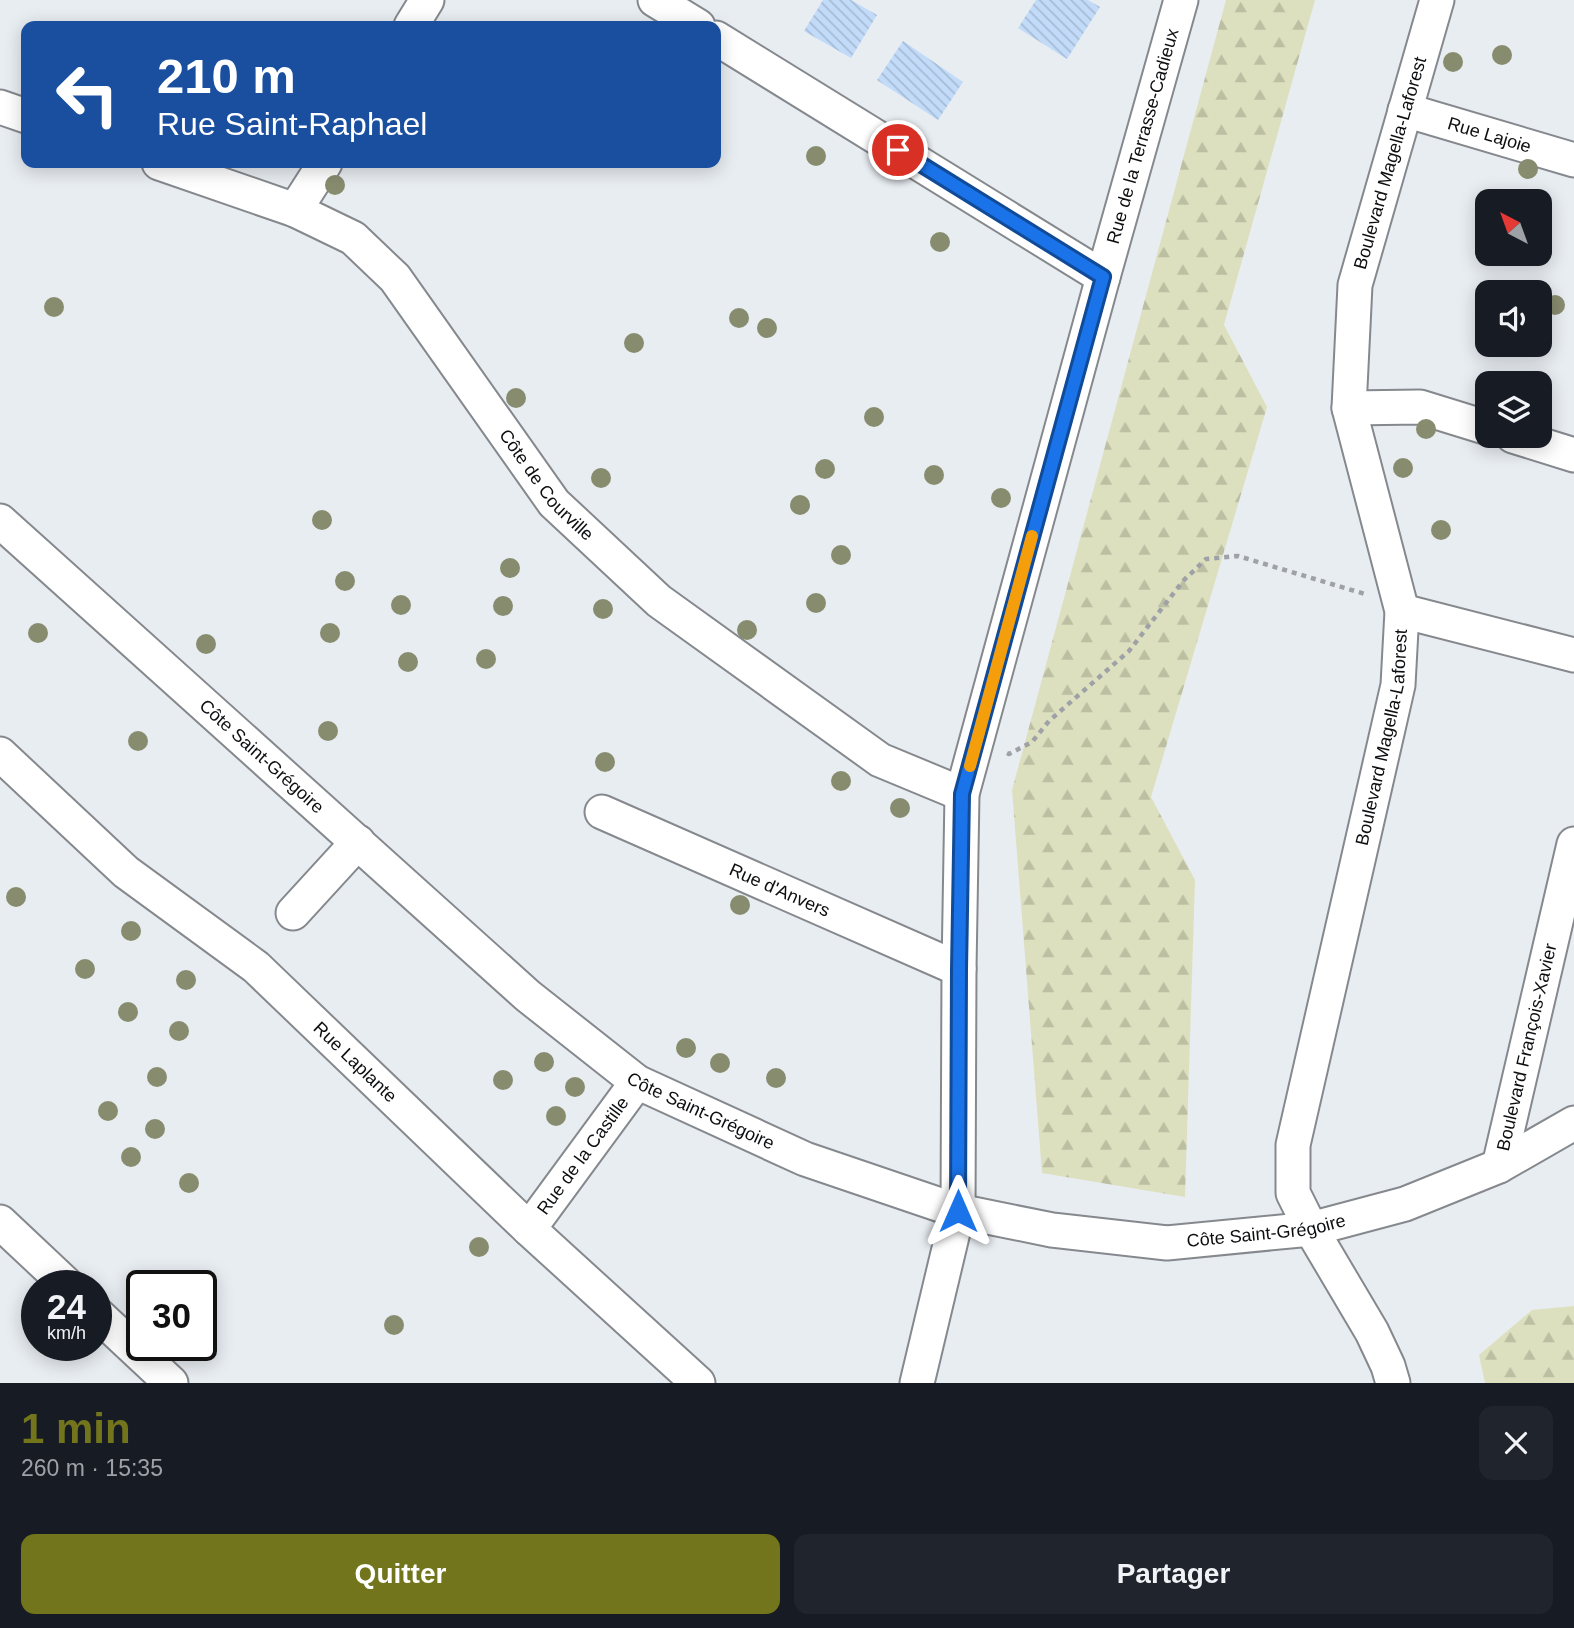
<!DOCTYPE html>
<html lang="fr">
<meta charset="utf-8">
<style>
:root{--surface:#171b24;--page:#20242c;--text:#f1f3f6;--muted:#9ea1a6;--accent:#72751c}
body{margin:0;font-family:Helvetica,sans-serif;background:var(--page);color:var(--text);height:100vh;display:flex;flex-direction:column;font-size:26px;white-space:nowrap}
*{box-sizing:border-box;margin:0}
p{font-size:23px;color:var(--muted)}
.icon{flex:none;width:38px;height:38px;fill:none;stroke:currentColor;stroke-width:2;stroke-linecap:round;stroke-linejoin:round}
.map{position:relative;height:1383px;overflow:hidden}
.drawer{display:flex;flex-direction:column;background:var(--surface);flex:1}
.drawer>*{flex:none}
.banner{position:absolute;left:21px;top:21px;width:700px;height:147px;border-radius:14px;box-shadow:0 4px 18px #0003;background:#1a4fa0;color:#fff;overflow:hidden}
.needle{width:46px;rotate:319deg}
.fabs{position:absolute;left:1475px;top:189px;display:grid;gap:14px}
.fabs a{display:grid;place-items:center;width:77px;height:77px;border-radius:14px;background:var(--surface);box-shadow:0 4px 18px #0003;font-size:35px}
.speed{position:absolute;left:21px;top:1270px;display:flex;gap:14px;font-size:35px;font-weight:700;text-align:center}
.speed>*{display:grid;place-content:center;width:91px;height:91px;border-radius:50%;background:var(--surface);box-shadow:0 4px 18px #0003;line-height:1}
.speed small{font-size:18px;font-weight:400}
.speed .limit{border:4px solid #111;border-radius:10px;background:#fff;color:#111}
.pin{position:absolute;display:grid;place-items:center;width:60px;height:60px;color:#fff;margin:-30px;border:4px solid #fff;border-radius:50%;box-shadow:0 2px 7px #0007}
.me{position:absolute;width:77px;margin:-38px;rotate:0deg;stroke-linejoin:round;filter:drop-shadow(0 0 5px #0008)}
.turn{display:flex;align-items:center;gap:24px;height:147px;padding:0 21px;font-size:32px}
.turn .icon{width:91px;height:91px;stroke-width:2.5}
.turn b{display:block;font-size:49px;line-height:60px}
.round{display:grid;place-items:center;flex:none;width:74px;height:74px;border-radius:14px;background:var(--page)}
.head{display:flex;align-items:center;justify-content:space-between;height:119px;padding:0 21px}
h1{font-size:42px;font-weight:600;line-height:52px;color:var(--accent)}
.action{display:flex;gap:14px;margin-top:auto;padding:14px 21px}
.action a{flex:1;height:80px;border-radius:14px;background:var(--accent);color:#fff;font-size:28px;font-weight:600;line-height:80px;text-align:center}
.action a+a{background:var(--page);color:var(--text)}
.map>svg:first-child{display:block}
.forest{fill:url(#forest-firs)}
.building{fill:url(#building-back-hatch)}
.lines{fill:none;stroke-linecap:round;stroke-linejoin:round}
.minor-casing{stroke:#85898e;stroke-width:37}
.path{stroke:#9ea2a6;stroke-width:4.5;stroke-dasharray:5 5;stroke-linecap:butt}
.minor{stroke:#fff;stroke-width:33}
.tree{fill:#888c6f}
.route-casing{stroke:#114b97;stroke-width:18}
.route{stroke:#1a73e8;stroke-width:12}
.slow{stroke:#f59e0b;stroke-width:12}
.labels{text-anchor:middle;stroke-width:5;stroke-linejoin:round;paint-order:stroke}
.street-label{font-size:18px;fill:#0d0e10;stroke:#f7fafe}
</style>
<div class="map">
<svg width="1574" height="1383" viewBox="0 0 1574 1383">
<defs>
<pattern id="forest-firs" width="22" height="20" patternUnits="userSpaceOnUse" patternTransform="scale(1.75)"><rect width="22" height="20" fill="#dde0be"/><path d="M5 1l3.5 6h-7zM16 11l3.5 6h-7z" fill="#bcbfa2"/></pattern>
<pattern id="building-back-hatch" width="6" height="6" patternUnits="userSpaceOnUse" patternTransform="scale(1.75)"><rect width="6" height="6" fill="#c2dbf9"/><path d="M-1 5l2 2M0 0l6 6M5-1l2 2" fill="none" stroke="#a6bbd4"/></pattern>
</defs>
<rect width="100%" height="100%" fill="#e8edf2"/>
<g class="forest">
<polygon points="1226,0 1315,0 1224,325 1267,407 1151,797 1195,880 1185,1197 1042,1173 1012,790"/>
<polygon points="1574,1306 1574,1383 1485,1383 1479,1355 1532,1310"/>
</g>
<g class="building">
<polygon points="823,0 851,0 877,15 851,58 804,31"/>
<polygon points="1036,0 1088,0 1100,7 1067,59 1018,28"/>
<polygon points="903,41 963,82 938,120 877,80"/>
</g>
<g class="lines">
<g class="minor-casing">
<g id="minor">
<polyline points="655,0 698,26"/>
<polyline points="411,26 427,0"/>
<polyline points="716,38 1103,277"/>
<polyline points="0,107 26,116"/>
<path id="s1" d="M 1405,110 L 1574,160"/>
<path id="s2" d="M 159,163 L 295,210 L 353,238 L 395,278 L 554,503 L 659,601 L 880,760 L 962,794"/>
<polyline points="295,210 325,163"/>
<polyline points="1349,408 1420,407 1488,428"/>
<polyline points="1513,436 1574,455"/>
<path id="s3" d="M 0,521 L 528,996 L 637,1082 L 805,1159 L 958,1211 L 1052,1230 L 1167,1243 L 1311,1229 L 1405,1204 L 1499,1166 L 1574,1123"/>
<polyline points="1402,611 1574,655"/>
<path id="s4" d="M 0,754 L 126,872 L 256,967 L 529,1229 L 698,1383"/>
<path id="s5" d="M 602,812 L 959,969"/>
<polyline points="293,913 358,842"/>
<path id="s6" d="M 1499,1166 L 1574,844"/>
<polyline points="0,1222 68,1286"/>
<path id="s7" d="M 529,1229 L 637,1082"/>
<polyline points="96,1313 171,1383"/>
<path id="s8" d="M 917,1383 L 958,1211 L 959,969 L 962,794 L 1103,277 L 1181,0"/>
<path id="s9" d="M 1393,1383 L 1388,1366 L 1372,1332 L 1311,1229 L 1293,1193 L 1293,1145 L 1398,685 L 1402,611 L 1349,408 L 1355,285 L 1437,0"/>
</g>
</g>
<polyline class="path" points="1007,753 1009,754 1032,742 1049,721 1129,651 1183,581 1206,559 1238,556 1365,594"/>
<use href="#minor" class="minor"/>
</g>
<g class="tree">
<circle cx="1502" cy="55" r="10"/>
<circle cx="1453" cy="62" r="10"/>
<circle cx="816" cy="156" r="10"/>
<circle cx="1528" cy="169" r="10"/>
<circle cx="335" cy="185" r="10"/>
<circle cx="940" cy="242" r="10"/>
<circle cx="1555" cy="305" r="10"/>
<circle cx="54" cy="307" r="10"/>
<circle cx="739" cy="318" r="10"/>
<circle cx="767" cy="328" r="10"/>
<circle cx="634" cy="343" r="10"/>
<circle cx="516" cy="398" r="10"/>
<circle cx="874" cy="417" r="10"/>
<circle cx="1426" cy="429" r="10"/>
<circle cx="1403" cy="468" r="10"/>
<circle cx="825" cy="469" r="10"/>
<circle cx="934" cy="475" r="10"/>
<circle cx="601" cy="478" r="10"/>
<circle cx="1001" cy="498" r="10"/>
<circle cx="800" cy="505" r="10"/>
<circle cx="322" cy="520" r="10"/>
<circle cx="1441" cy="530" r="10"/>
<circle cx="841" cy="555" r="10"/>
<circle cx="510" cy="568" r="10"/>
<circle cx="345" cy="581" r="10"/>
<circle cx="816" cy="603" r="10"/>
<circle cx="401" cy="605" r="10"/>
<circle cx="503" cy="606" r="10"/>
<circle cx="603" cy="609" r="10"/>
<circle cx="747" cy="630" r="10"/>
<circle cx="38" cy="633" r="10"/>
<circle cx="330" cy="633" r="10"/>
<circle cx="206" cy="644" r="10"/>
<circle cx="486" cy="659" r="10"/>
<circle cx="408" cy="662" r="10"/>
<circle cx="328" cy="731" r="10"/>
<circle cx="138" cy="741" r="10"/>
<circle cx="605" cy="762" r="10"/>
<circle cx="841" cy="781" r="10"/>
<circle cx="900" cy="808" r="10"/>
<circle cx="16" cy="897" r="10"/>
<circle cx="740" cy="905" r="10"/>
<circle cx="131" cy="931" r="10"/>
<circle cx="85" cy="969" r="10"/>
<circle cx="186" cy="980" r="10"/>
<circle cx="128" cy="1012" r="10"/>
<circle cx="179" cy="1031" r="10"/>
<circle cx="686" cy="1048" r="10"/>
<circle cx="544" cy="1062" r="10"/>
<circle cx="720" cy="1063" r="10"/>
<circle cx="157" cy="1077" r="10"/>
<circle cx="776" cy="1078" r="10"/>
<circle cx="503" cy="1080" r="10"/>
<circle cx="575" cy="1087" r="10"/>
<circle cx="108" cy="1111" r="10"/>
<circle cx="556" cy="1116" r="10"/>
<circle cx="155" cy="1129" r="10"/>
<circle cx="131" cy="1157" r="10"/>
<circle cx="189" cy="1183" r="10"/>
<circle cx="479" cy="1247" r="10"/>
<circle cx="394" cy="1325" r="10"/>
</g>
<g class="lines">
<g class="route-casing">
<polyline id="route" points="898,150 1103,277 962,794 959,969 958,1211"/>
</g>
<use href="#route" class="route"/>
<polyline class="slow" points="970,766 1032,536"/>
</g>
<g class="labels">
<g class="street-label">
<text dy="6" stroke="none"><textPath href="#s1" startOffset="88">Rue Lajoie</textPath></text>
<text dy="6" stroke="none"><textPath href="#s8" startOffset="1276">Rue de la Terrasse-Cadieux</textPath></text>
<text dy="6" stroke="none"><textPath href="#s9" startOffset="1269">Boulevard Magella-Laforest</textPath></text>
<text dy="6" stroke="none"><textPath href="#s2" startOffset="523">Côte de Courville</textPath></text>
<text dy="6" stroke="none"><textPath href="#s9" startOffset="681">Boulevard Magella-Laforest</textPath></text>
<text dy="6" stroke="none"><textPath href="#s3" startOffset="352">Côte Saint-Grégoire</textPath></text>
<text dy="6" stroke="none"><textPath href="#s5" startOffset="194">Rue d'Anvers</textPath></text>
<text dy="6" stroke="none"><textPath href="#s6" startOffset="122">Boulevard François-Xavier</textPath></text>
<text dy="6" stroke="none"><textPath href="#s4" startOffset="471">Rue Laplante</textPath></text>
<text dy="6" stroke="none"><textPath href="#s3" startOffset="919">Côte Saint-Grégoire</textPath></text>
<text dy="6" stroke="none"><textPath href="#s7" startOffset="91">Rue de la Castille</textPath></text>
<text dy="6" stroke="none"><textPath href="#s3" startOffset="1507">Côte Saint-Grégoire</textPath></text>
</g>
</g>
</svg>
<div class="fabs">
<a><svg class="needle" viewBox="-14 -14 28 28"><path d="M0-13l5 13h-10z" fill="#e53935"/><path d="M0 13l5-13h-10z" fill="#9ea1a6"/></svg></a>
<a><svg class="icon" aria-label="sound" viewBox="0 0 24 24"><path d="M4 9h4l5-4v14l-5-4H4zM17 9q2 3 0 6"/></svg></a>
<a><svg class="icon" aria-label="layers" viewBox="0 0 24 24"><path d="M12 4l9 5-9 5-9-5zM3 14l9 5 9-5"/></svg></a>
</div>
<div class="speed"><div>24<small>km/h</small></div><div class="limit">30</div></div>
<div class="pin" style="left:898px;top:150px;background:#d93025"><svg class="icon" aria-label="arrive" viewBox="0 0 24 24"><path d="M6 21V4h12l-3 4 3 4H6"/></svg></div>
<svg class="me" style="left:958px;top:1211px" viewBox="-20 -20 40 40"><path d="M0-17L14 15 0 8-14 15z" fill="#1a73e8" stroke="#fff" stroke-width="4"/></svg>
<div class="banner">
<div class="turn"><svg class="icon" aria-label="left" viewBox="0 0 24 24"><path d="M17 20v-9H6M10 6l-5 5 5 5"/></svg><div><b>210 m</b>Rue Saint-Raphael</div></div>
</div>
</div>
<section class="drawer">
<div class="head"><div><h1>1 min</h1><p>260 m · 15:35</p></div><a class="round"><svg class="icon" aria-label="close" viewBox="0 0 24 24"><path d="M6 6l12 12M18 6L6 18"/></svg></a></div>
<div class="action"><a>Quitter</a><a>Partager</a></div>
</section>
